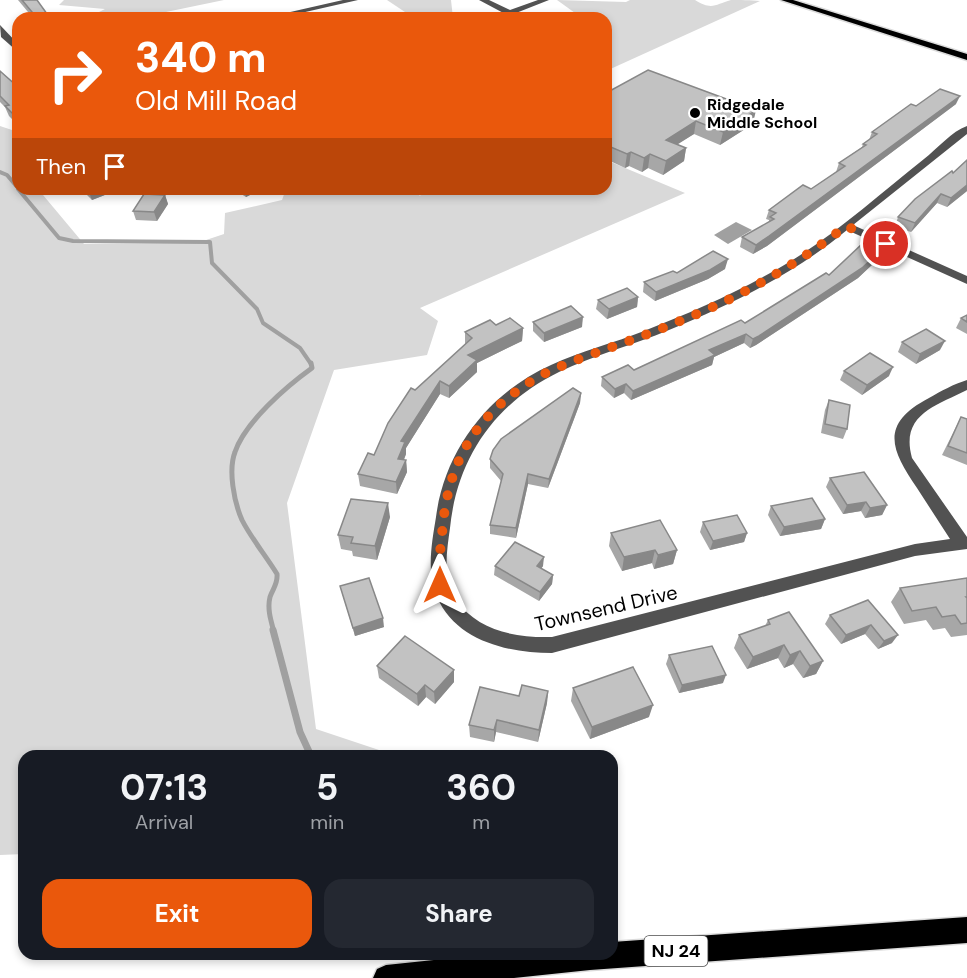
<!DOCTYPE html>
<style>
:root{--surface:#171b24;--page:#242831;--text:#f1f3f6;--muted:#9ea1a6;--accent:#ea580c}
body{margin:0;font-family:"DM Sans",sans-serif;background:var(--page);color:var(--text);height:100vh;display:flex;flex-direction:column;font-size:22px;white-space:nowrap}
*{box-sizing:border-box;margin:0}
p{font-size:20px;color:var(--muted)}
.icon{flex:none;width:33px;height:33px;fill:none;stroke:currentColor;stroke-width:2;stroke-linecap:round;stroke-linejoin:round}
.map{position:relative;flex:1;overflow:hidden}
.side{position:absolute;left:18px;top:750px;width:600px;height:210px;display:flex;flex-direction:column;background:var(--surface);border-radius:18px;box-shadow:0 3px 9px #0003}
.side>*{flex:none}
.banner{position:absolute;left:12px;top:12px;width:600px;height:183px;border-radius:18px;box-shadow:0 3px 9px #0003;background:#ea580c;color:#fff;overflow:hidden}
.pin{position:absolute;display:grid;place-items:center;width:51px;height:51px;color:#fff;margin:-26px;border:3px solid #fff;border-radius:50%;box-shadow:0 2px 6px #0007}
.me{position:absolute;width:66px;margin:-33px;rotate:0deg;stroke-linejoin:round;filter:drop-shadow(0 0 4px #0008)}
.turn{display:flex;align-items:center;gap:21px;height:126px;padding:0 24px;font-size:27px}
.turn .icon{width:78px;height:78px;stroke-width:2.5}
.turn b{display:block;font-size:42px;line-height:51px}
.then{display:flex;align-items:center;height:57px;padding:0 24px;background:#0003;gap:12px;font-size:22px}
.eta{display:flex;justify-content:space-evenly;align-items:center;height:102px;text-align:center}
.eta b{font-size:36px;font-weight:700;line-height:42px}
.button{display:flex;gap:12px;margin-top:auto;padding:12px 24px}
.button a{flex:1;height:69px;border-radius:18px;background:var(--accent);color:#fff;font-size:24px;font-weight:700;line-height:69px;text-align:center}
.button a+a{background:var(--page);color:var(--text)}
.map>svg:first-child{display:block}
.green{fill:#d9d9d9}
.water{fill:#a0a0a0}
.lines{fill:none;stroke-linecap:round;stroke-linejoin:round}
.stream-far2{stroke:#a0a0a0;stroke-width:4}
.stream-far1{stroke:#a0a0a0;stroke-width:5}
.stream{stroke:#a0a0a0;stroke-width:7}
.major-casing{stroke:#dbdbdb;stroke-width:3}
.highway-casing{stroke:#dbdbdb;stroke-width:3}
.minor{fill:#525252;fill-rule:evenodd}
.major{fill:#000;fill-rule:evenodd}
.highway{fill:#000;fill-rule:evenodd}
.wall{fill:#a7a7a7}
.shaded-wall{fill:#888}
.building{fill:#c2c2c2;stroke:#888;stroke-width:1.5}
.route{stroke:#ea580c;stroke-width:10;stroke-dasharray:0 18}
.poi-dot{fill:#000;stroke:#fff;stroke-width:2}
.labels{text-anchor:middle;stroke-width:5;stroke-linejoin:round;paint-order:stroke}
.far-poi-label{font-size:16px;font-weight:bold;fill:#000;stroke:#fff;text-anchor:start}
.shield{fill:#fff;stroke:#4c4c4c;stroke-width:1.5}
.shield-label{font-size:18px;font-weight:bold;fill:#000}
.street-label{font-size:20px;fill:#000;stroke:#fff}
</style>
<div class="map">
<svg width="967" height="978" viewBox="0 0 967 978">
<rect width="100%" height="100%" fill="#fff"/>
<g class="green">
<polygon points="64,0 224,0 137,18 87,18 105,9 59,5"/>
<polygon points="387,0 451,0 453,18 399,18 405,12"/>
<path d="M 557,0 L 626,2 L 630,0 L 695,0 C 712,11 716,4 731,0 C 739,0 752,0 760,1 L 606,71 L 606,18 L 582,18 Z"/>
<polygon points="0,126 18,132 18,189 38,189 84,244 197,243 224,234 225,213 282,200 286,189 424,189 419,196 436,189 606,189 606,160 685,193 420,308 438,321 427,355 334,370 287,503 316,729 397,756 24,756 24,854 0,855"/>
</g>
<polygon class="water" points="736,222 752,230 728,244 714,235"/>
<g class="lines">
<g class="stream-far2">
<polyline points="0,172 7,175 18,188"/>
<polyline points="18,189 59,238 73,241 210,242 212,263 257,309 263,323 300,348 311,364"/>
</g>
<path class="stream-far1" d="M 274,632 C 271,621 267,609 270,597 C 273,588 278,584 277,574 C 266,556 251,538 242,520 C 234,502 228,470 235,452 C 245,422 287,386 312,368 L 311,363"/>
<polyline class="stream" points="273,630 300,732 311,756"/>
<g class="major-casing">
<polygon id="major" points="781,0 793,0 967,54 967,60"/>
</g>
<g class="highway-casing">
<polygon id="highway" points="967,917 967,943 590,970 514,978 373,978 377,969 386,965 491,954 612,954 612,942"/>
</g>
<g class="minor">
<polygon points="343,0 358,0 279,18 264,18"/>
<polygon points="479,0 489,0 510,10 538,0 549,0 516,13 523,18 513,18"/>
<polygon points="0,25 18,44 18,52 1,37"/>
<path d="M 967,126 L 967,134 L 853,225 L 967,276 L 967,284 L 847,230 C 794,274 732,304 669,330 C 633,345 594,355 559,372 C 495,403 457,458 450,528 C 447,550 442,579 455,599 C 478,631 515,638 552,637 L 915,544 L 950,539 C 939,522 928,505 917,488 C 891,450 879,424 929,398 C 941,391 954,384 967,380 L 967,390 C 935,406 900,415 912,458 L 967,537 L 967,549 L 915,556 L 552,653 C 508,653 456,641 437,597 C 426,572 432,542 436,517 C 445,449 489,393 551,365 C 581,351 614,343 644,331 C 695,311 745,289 791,261 C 838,232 881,193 924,159 C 937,149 952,131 967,126 Z"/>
</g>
<use href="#major" class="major"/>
<use href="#highway" class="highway"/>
</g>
<g class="wall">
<polygon points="18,0 37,0 50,18 33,18"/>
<polygon points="0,71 18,88 18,125 9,116 5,107 0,102"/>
<polygon points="606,93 753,124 720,145 694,134 677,144 686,148 684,161 663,175 648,168 642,172 629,166 625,168 606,159"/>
<polygon points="956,104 767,246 753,254 740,247 742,237 769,222 769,220 766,219 769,210 811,189 836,172 839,163 862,147 863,144 869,140 872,132 916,106"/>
<polygon points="967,160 967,191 947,207 937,203 911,232 895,227 898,217 953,173"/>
<polygon points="81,189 114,189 115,191 92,200"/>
<polygon points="233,189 262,189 246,197"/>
<polygon points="165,195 168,204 157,221 136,220 133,211"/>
<polygon points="875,262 858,278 756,345 750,348 744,343 714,357 712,365 631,400 624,393 614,398 601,386 602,377 634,370 745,323 829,275"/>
<polygon points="725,269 708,279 655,301 643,292 644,282 677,273"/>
<polygon points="638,297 637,307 607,319 596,309 598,300"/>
<polygon points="967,315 967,334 956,328 961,318"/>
<polygon points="533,322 582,327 544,342 533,331"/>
<polygon points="496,325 523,328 522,341 477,363 477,372 449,398 440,394 406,448 406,454 404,460 406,460 407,472 397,494 360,486 358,474 374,455 415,390 465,345 465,332"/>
<polygon points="902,342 940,350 916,364 898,352"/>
<polygon points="844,371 889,376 862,395 840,380"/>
<polygon points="581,393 580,403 548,488 528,484 516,538 490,534 490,525 501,481 490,468 490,459"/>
<polygon points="829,400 847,429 843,439 821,433 825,410"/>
<polygon points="961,417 967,419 967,465 942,455"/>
<polygon points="830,478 887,505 882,515 865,518 861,511 843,514 826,487"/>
<polygon points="771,506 825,519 821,529 780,536 768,515"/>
<polygon points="390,517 377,560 353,556 352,551 341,549 338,535"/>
<polygon points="703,522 747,533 744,542 710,550 700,532"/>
<polygon points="611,533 677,550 673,564 654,569 652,563 622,571 609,546"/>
<polygon points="495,566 543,566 541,569 553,575 552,584 539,601 494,575"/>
<polygon points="967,578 967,635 951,637 945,628 933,630 926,620 904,624 891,602 900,588"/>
<polygon points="340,586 384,627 355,636"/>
<polygon points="868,600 892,643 878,649 865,634 841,644 825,624 830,615"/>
<polygon points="768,620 823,661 816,674 803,678 793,664 784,668 778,658 747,669 734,648 739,635 765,626"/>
<polygon points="669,655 723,683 679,693 666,664"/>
<polygon points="377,666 454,670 454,682 435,704 426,697 418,706 379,678"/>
<polygon points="573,688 649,717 590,739 571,701"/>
<polygon points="548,691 547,703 538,742 496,732 494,742 470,737 469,725 519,696"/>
</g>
<g class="shaded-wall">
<polygon points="960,96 956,104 767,246 753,254 756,245"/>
<polygon points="756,110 753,124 720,145 723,132"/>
<polygon points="696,121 694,134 664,153 666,140"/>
<polygon points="686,148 684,161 663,175 666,161"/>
<polygon points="631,152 629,166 625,168 627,154"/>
<polygon points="650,154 648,168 642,172 644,158"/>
<polygon points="967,185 967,191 947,207 951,198"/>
<polygon points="90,189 114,189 115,191 92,200 88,190"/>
<polygon points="244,189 262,189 246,197"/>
<polygon points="941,194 937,203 911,232 915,223"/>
<polygon points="165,195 168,204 157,221 154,212"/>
<polygon points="878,253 875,262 858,278 756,345 750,348 753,339"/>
<polygon points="728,259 725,269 708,279 655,301 656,292"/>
<polygon points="638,297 637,307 607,319 609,309"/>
<polygon points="583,317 582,327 544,342 544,333"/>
<polygon points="523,328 522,341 477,363 477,372 449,398 449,386 468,355"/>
<polygon points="746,334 744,343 714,357 712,365 631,400 633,391 709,350"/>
<polygon points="945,341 940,350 916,364 920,354"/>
<polygon points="893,367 889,376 862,395 867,385"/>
<polygon points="440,381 440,394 406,448 406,454 399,471 398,459 401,441"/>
<polygon points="626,384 624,393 614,398 615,389"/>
<polygon points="581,393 580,403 548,488 549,479"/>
<polygon points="406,460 407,472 397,494 396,482"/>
<polygon points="528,474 528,484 516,538 516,528"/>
<polygon points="866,502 861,511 843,514 847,505"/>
<polygon points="388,503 390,517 377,560 375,546"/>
<polygon points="887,505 882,515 865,518 870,508"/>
<polygon points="825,519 821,529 780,536 784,527"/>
<polygon points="747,533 744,542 710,550 713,541"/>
<polygon points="655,550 652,563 622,571 624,557"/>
<polygon points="677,550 673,564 654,569 658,555"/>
<polygon points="544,557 543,566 536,575 537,566"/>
<polygon points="553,575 552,584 539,601 540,592"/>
<polygon points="383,618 384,627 355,636 353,628"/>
<polygon points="871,625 865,634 841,644 846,635"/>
<polygon points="898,635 892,643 878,649 884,641"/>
<polygon points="784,645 778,658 747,669 753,657"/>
<polygon points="800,651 793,664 784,668 790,655"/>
<polygon points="823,661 816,674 803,678 810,666"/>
<polygon points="454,670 454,682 435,704 434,692"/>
<polygon points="726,675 723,683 679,693 682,685"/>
<polygon points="425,685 426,697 418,706 417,694"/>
<polygon points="548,691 547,703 538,742 539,730"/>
<polygon points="653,705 649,717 590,739 592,727"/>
<polygon points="497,720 496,732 494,742 494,730"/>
</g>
<g class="building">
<polygon points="22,0 37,0 50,18 37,18"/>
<polygon points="648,70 756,110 723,132 696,121 666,140 686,148 666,161 650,154 644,158 631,152 627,154 606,145 606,93"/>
<polygon points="0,71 18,87 16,88 18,90 18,119 5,106 9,105 0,96"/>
<polygon points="940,89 960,96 769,236 756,245 742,237 774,219 770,217 776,213 769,210 803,185 811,189 845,166 839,163 866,145 863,144 877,134 872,132 911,104 916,106"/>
<polygon points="967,160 967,185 951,198 941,194 915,223 898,217 915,199 952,171 953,173"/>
<polygon points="144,194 165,195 154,212 133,211"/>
<polygon points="861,245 878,253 862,268 759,336 753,339 746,334 709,350 715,355 633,391 626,384 615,389 602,377 628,365 634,370 741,320 745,323 826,273 829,275"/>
<polygon points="713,251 728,259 710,270 656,292 644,282 673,271 677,273"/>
<polygon points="627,288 638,297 609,309 598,300"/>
<polygon points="571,306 583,317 544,333 533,322"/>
<polygon points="967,315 967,322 961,318"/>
<polygon points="510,318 523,328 468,355 477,360 449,386 440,381 401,441 405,442 398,459 406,460 396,482 358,474 368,453 374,455 388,423 411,388 415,390 472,338 465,332 490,320 496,325"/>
<polygon points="926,329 945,341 920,354 902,342"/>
<polygon points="870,353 893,367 867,385 844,371"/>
<polygon points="573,388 581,393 549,479 528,474 516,528 490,525 503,474 490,459 493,450 501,439"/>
<polygon points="829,400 850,405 847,429 825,424"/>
<polygon points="961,417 967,419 967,453 948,446"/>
<polygon points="864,472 887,505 870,508 866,502 847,505 830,478"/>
<polygon points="812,498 825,519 784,527 771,506"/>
<polygon points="351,499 388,503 375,546 351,543 353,537 338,535"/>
<polygon points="737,515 747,533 713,541 703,522"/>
<polygon points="660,520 677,550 658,555 655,550 624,557 611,533"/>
<polygon points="515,542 544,557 537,566 553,575 540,592 495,566"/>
<polygon points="369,578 383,618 353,628 340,586"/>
<polygon points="967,578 967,597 966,597 967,598 967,623 961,624 955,615 942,617 936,607 912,611 900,588"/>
<polygon points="868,600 898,635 884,641 871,625 846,635 830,615"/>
<polygon points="789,612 823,661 810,666 800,651 790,655 784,645 753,657 739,635 770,624 768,620"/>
<polygon points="405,636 454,670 434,692 425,685 417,694 377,666"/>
<polygon points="712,646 726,675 682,685 669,655"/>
<polygon points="633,667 653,705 592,727 573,688"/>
<polygon points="522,685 548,691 539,730 497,720 494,730 469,725 480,687 519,696"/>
</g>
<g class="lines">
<path class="route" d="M 440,585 C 438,568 440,551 442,535 C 447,461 476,413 540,376 C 563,364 588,356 612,347 C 641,337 669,326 697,314 C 751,291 800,262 846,226 L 886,244"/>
</g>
<circle class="poi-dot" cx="695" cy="113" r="6"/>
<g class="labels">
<g class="far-poi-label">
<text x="707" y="110">Ridgedale<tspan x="707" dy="18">Middle School</tspan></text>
</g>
<rect class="shield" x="644.5" y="936" width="63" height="30" rx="4.5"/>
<g class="shield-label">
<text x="676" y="957">NJ 24</text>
</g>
<g class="street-label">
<text transform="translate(606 608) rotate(-13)" y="7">Townsend Drive</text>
</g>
</g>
</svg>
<div class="pin" style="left:886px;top:244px;background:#d93025"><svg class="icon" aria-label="arrive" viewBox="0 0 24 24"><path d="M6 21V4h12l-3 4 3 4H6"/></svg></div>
<svg class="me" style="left:440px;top:585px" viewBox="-20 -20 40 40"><path d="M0-17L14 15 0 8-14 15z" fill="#ea580c" stroke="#fff" stroke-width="4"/></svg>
<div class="banner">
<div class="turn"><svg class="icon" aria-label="right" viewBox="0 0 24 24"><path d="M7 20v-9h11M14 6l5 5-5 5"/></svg><div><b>340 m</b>Old Mill Road</div></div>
<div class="then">Then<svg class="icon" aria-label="arrive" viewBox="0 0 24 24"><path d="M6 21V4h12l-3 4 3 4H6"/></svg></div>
</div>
<section class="side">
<div class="eta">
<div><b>07:13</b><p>Arrival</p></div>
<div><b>5</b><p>min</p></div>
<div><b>360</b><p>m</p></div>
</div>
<div class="button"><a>Exit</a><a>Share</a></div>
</section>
</div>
